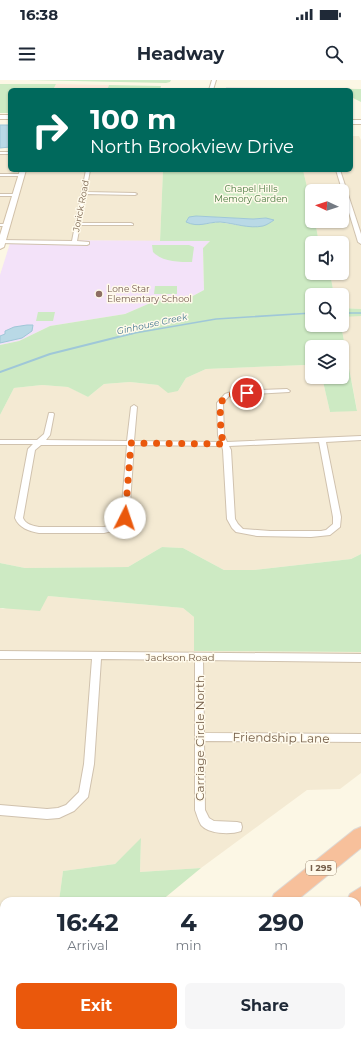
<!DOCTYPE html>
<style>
:root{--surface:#fff;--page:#f6f6f7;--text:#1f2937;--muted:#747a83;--accent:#ea580c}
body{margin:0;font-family:Montserrat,sans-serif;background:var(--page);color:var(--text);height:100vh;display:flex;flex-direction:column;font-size:15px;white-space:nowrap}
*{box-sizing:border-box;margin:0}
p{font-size:13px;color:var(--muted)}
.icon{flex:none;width:22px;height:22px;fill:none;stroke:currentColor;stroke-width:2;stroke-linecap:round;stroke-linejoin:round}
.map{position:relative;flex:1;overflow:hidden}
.drawer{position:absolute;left:0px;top:817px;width:361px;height:140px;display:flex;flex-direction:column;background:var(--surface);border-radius:12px 12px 0 0;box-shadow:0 1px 3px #0004}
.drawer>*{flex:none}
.guide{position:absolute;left:8px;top:8px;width:345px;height:84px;border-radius:6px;box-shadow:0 1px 3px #0004;background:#00695c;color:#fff;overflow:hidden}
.needle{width:26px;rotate:273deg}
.tools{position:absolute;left:305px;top:104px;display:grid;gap:8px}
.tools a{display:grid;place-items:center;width:44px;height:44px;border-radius:6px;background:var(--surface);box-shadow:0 1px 3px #0004;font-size:20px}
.pin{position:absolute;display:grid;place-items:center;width:34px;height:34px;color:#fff;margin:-17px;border:2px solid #fff;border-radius:50%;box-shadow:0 1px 4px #0007}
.me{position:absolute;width:44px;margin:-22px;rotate:4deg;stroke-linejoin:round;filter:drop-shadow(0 0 3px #0008)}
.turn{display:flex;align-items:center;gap:14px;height:84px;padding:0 16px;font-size:18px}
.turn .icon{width:52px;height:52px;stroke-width:2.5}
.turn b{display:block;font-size:28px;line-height:34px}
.eta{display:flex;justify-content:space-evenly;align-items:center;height:68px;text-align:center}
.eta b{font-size:24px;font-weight:700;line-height:28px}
.cta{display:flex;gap:8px;margin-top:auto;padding:8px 16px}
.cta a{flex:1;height:46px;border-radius:6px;background:var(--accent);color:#fff;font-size:16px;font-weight:700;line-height:46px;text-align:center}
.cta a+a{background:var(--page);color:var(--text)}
.status{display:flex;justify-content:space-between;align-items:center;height:28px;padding:0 20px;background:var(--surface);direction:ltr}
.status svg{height:11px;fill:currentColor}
header{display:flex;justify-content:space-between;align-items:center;height:52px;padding:0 16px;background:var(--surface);font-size:18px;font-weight:700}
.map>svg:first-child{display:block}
.residential{fill:#f4ead3}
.commercial{fill:#fde8d9}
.industrial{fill:#ece7df}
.education{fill:#f3e2f9}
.green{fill:#cdeac3;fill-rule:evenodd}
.water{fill:#b9d9e6;stroke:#9fc7d8}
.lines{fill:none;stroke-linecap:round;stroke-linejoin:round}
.stream-far1{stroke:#9fc7d8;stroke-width:1.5}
.stream{stroke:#9fc7d8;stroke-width:2}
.street-casing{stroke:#d0c2ae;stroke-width:2}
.secondary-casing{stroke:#d1c0a8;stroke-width:2}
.highway-casing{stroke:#ded9d4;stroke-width:2}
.street{fill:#fff;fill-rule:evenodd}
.secondary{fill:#fff;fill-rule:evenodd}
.highway{fill:#f7c09b;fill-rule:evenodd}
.route{stroke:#ea580c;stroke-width:7;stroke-dasharray:0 12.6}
.education-dot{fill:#8d6e63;stroke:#fffaeb;stroke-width:1.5}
.labels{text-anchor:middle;stroke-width:3;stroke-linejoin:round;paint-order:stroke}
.far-park-label{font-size:9px;fill:#4b7b42;stroke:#fffaeb}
.far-street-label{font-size:9px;fill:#755f4a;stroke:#fffaeb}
.far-education-label{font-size:9px;fill:#785e54;stroke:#fffaeb;text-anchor:start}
.far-water-label{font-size:9px;font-style:italic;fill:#467990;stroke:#fffaeb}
.shield{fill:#fffaeb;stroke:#9e8e7a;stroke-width:1}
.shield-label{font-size:9px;font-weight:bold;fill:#755f4a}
.street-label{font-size:10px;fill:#755f4a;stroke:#fffaeb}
.near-street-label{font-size:12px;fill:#755f4a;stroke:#fffaeb}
</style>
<div class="status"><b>16:38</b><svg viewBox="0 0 49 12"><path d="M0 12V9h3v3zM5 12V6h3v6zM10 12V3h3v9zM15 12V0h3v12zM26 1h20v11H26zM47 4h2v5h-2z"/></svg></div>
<header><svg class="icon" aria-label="menu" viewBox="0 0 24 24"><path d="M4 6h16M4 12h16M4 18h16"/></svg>Headway<svg class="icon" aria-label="search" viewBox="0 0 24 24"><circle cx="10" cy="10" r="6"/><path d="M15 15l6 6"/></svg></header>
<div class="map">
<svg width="361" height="957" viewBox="0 0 361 957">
<rect width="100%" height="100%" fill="#fcf7e5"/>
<g class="residential">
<polygon points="351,56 359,56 361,60 361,229 342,228 342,215 334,215 330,193 342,193 342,163 319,163 315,141 342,141 342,111 312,111 312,128 303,90 351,90"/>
<polygon points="0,71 10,71 10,90 163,90 160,161 0,160"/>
<polygon points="348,236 361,236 361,474 351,479 254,490 224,490 183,468 162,467 128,487 25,488 0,483 0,335 14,308 42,305 69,307 88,317 104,304 130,302 158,305 178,311 186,298 206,289 306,285 312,288 312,297 322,297 330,332 357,330 341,245 342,237"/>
<polygon points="48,516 183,528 194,537 195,571 361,572 361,693 340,709 307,710 201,788 140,792 141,759 115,784 63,791 59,821 4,821 4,909 0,913 0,528 3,529"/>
</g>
<polygon class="commercial" points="56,4 109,5 107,10 53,10"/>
<polygon class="industrial" points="226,7 285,8 282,10 226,10"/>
<polygon class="education" points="11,160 210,161 203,168 204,210 191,217 155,221 125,234 50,246 19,261 0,265 0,195"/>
<g class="green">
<polygon points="27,0 171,0 170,2 166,3"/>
<polygon points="0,4 56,4 53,10 10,10 10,33 0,33"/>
<polygon points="109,5 161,6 160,10 107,10"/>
<polygon points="285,8 361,9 361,22 351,17 351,10 282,10"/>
<path d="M 163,90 L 303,90 L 312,128 L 312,141 L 315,141 L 319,163 L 312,163 L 312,193 L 330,193 L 334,215 L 312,215 L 312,245 L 341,245 L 357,331 L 330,332 L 322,297 L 342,297 L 342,267 L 312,267 L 312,288 L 306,285 L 206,289 L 186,298 L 178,311 L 168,313 L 158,305 L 130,302 L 104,304 L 88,317 L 68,307 L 42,305 L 14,308 L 0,335 L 0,265 L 19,261 L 50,246 L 125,234 L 155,221 L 191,217 L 204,210 L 203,168 L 210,161 L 160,161 ZM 196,136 L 253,139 L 266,138 L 263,146 L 243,146 L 218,142 L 206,144 Z"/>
<path d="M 152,165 L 189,165 L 194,167 L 192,182 C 178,182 163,182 153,172 Z"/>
<polygon points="155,206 177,206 177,214 154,214"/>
<polygon points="342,228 361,229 361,236 342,237"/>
<polygon points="38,232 55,232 53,241 36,241"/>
<polygon points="162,467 183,468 224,490 254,490 351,479 361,474 361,572 194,571 194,537 183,528 48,516 40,531 0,528 0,483 25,488 128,487"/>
<polygon points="141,758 140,792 201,788 161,821 59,821 63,791 115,784"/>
<polygon points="4,909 4,948 0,951 0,913"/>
</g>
<g class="water">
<polygon points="0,45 10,45 10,67 0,68"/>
<path d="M 196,136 L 253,139 L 266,138 L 274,140 C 271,142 267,145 263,146 C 249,149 233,143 220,142 C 207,142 199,148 186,142 L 189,137 Z"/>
<polygon points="27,245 33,245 32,251 22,258 0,263 0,256 5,254 5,251 14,247"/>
</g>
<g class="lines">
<g class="stream-far1">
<polyline points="342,233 361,233"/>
<polyline points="129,254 216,239 312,233"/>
</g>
<polyline class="stream" points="0,292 50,274 134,253"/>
<g class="street-casing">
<g id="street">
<polygon points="212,0 216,0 213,10 209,10"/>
<rect x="0" y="72" width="10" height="2"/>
<polygon points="86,90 90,90 86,112 135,113 137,114 135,115 86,114 80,143 131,143 133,144 133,145 80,145 77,161 89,162 89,164 87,165 0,163 1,160 72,161"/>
<polygon points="336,90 340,90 361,154 361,164 358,162"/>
<polygon points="0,94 22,94 24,95 22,96 0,96"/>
<polygon points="0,114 16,114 18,115 16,116 0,116"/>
<polygon points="0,144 6,144 8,145 6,146 0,146"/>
<path d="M 287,309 L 290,311 L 289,312 L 234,315 L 229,316 L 223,323 L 224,355 L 227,362 L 361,356 L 361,360 L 326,362 L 341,437 L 340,447 L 330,455 L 311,457 L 257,456 L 236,452 L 232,448 L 227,439 L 223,370 L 222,366 L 134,365 L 129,438 L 120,449 L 104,453 L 39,453 C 29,451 19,448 15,438 L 28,369 L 33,364 L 0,364 L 0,360 L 37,360 L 44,354 L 49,333 L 53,333 L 54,334 L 50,355 L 46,360 L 127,361 L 131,327 L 134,325 L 137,327 L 134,361 L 220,362 L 218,355 L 217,323 L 225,314 L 234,311 ZM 319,362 L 333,437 L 333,444 L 326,450 L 321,451 L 270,451 L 243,449 L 238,444 L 235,439 L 231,370 L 229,366 ZM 41,365 L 127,365 L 121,437 L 114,445 L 104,447 L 39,447 C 33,446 25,444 23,438 L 35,370 Z"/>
<path d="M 0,571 L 361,574 L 361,582 L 203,580 L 204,653 L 361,654 L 361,662 L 204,661 L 205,730 L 209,738 L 214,741 L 237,742 L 241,743 L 242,747 L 241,751 C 230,755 209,754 201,745 C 198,740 197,735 195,730 L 195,580 L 101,579 L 94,684 L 88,717 L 74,731 L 59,738 L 47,739 L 0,735 L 0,725 L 47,729 L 58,728 L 66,725 L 79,712 L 84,684 L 92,579 L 0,579 Z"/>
</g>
</g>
<g class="secondary-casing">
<g id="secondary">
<rect x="0" y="35" width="10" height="4"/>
<rect x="351" y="40" width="10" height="4"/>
<polygon points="20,90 26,90 4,167 0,169 0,155"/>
</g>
</g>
<g class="highway-casing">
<g id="highway">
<polygon points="361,747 361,768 296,821 271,821 274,814 354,750"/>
<polygon points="361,807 361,829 357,831 357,821 347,821 350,814"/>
<polygon points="104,953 129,953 127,957 102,957"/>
<polygon points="188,953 213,953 211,957 186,957"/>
</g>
</g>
<use href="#street" class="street"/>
<use href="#secondary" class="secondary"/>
<use href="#highway" class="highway"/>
</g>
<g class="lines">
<polyline class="route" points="125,438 131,363 225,364 221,355 220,323 228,315 247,313"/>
</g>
<circle class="education-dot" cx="99" cy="214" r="4"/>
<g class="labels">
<g class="far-park-label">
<text x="251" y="112">Chapel Hills<tspan x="251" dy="10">Memory Garden</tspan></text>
</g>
<g class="far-street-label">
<text transform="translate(81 126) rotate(-79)" y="3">Jorick Road</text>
</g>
<g class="far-education-label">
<text x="107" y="212">Lone Star<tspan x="107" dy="10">Elementary School</tspan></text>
</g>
<g class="far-water-label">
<text transform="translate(152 244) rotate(-12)" y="3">Ginhouse Creek</text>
</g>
<rect class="shield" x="306" y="781" width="30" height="14" rx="3"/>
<g class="shield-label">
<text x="321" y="791">I 295</text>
</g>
<g class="street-label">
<text x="180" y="581">Jackson Road</text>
</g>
<g class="near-street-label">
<text transform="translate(200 658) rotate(-90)" y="4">Carriage Circle North</text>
<text transform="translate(281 658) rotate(1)" y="4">Friendship Lane</text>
</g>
</g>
</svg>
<div class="tools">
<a><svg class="needle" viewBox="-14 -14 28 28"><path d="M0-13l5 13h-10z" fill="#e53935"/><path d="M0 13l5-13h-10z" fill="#747a83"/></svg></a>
<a><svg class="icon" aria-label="sound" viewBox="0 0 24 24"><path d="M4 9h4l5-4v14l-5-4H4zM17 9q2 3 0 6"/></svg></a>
<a><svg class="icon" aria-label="search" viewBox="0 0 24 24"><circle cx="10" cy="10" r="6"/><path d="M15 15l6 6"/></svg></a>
<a><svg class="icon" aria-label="layers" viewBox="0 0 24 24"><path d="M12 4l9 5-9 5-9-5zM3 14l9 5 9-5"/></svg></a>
</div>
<div class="pin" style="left:247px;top:313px;background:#d93025"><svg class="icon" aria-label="arrive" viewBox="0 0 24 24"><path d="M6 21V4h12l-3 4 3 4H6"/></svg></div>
<svg class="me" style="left:125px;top:438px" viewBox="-20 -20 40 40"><circle r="19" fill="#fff"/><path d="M0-13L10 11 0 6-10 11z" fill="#ea580c"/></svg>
<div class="guide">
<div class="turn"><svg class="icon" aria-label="right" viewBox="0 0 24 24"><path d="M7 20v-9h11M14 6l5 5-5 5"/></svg><div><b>100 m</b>North Brookview Drive</div></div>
</div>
<section class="drawer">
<div class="eta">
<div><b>16:42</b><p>Arrival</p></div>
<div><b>4</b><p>min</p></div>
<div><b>290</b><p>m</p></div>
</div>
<div class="cta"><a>Exit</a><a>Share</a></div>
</section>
</div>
